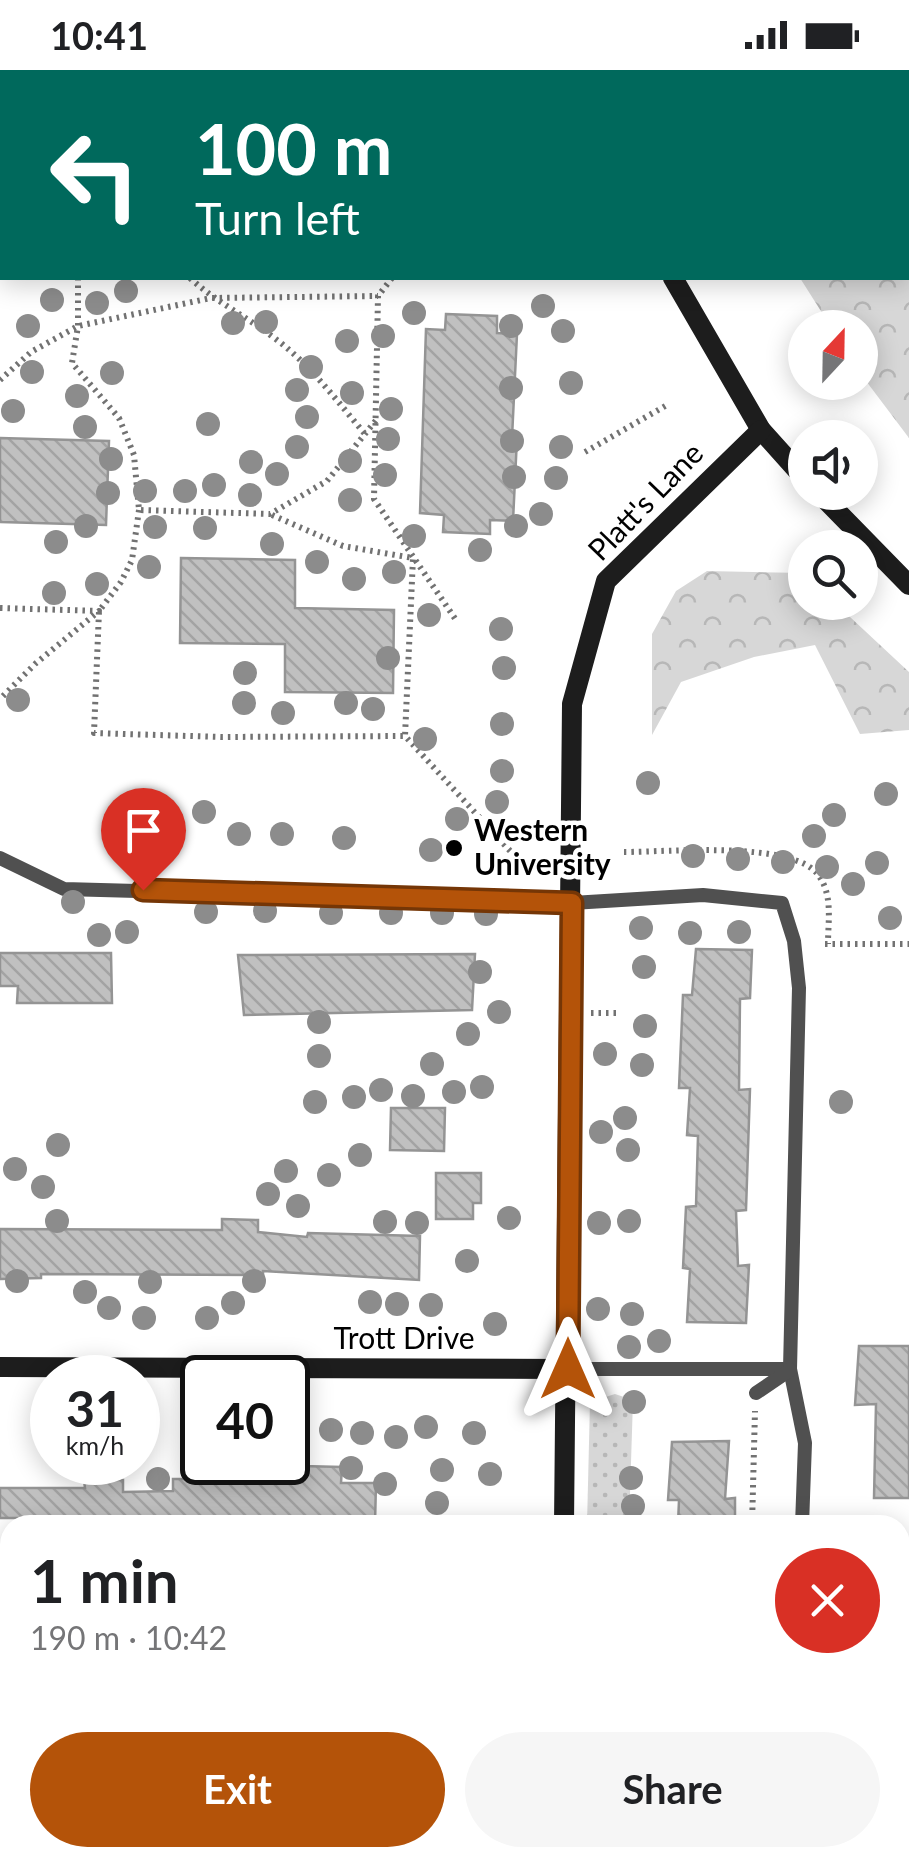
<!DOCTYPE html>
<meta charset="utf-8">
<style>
:root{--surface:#fff;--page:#f6f6f6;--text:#202124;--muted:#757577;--accent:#b45309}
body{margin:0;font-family:Lato,sans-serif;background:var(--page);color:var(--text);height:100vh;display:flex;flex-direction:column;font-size:38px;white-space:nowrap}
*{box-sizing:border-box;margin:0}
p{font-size:32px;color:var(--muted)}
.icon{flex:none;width:55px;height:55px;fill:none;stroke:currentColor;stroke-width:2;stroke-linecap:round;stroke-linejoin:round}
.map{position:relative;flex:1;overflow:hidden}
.sheet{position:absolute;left:0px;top:1445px;width:910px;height:352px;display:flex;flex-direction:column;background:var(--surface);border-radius:30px 30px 0 0;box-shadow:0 5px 25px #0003}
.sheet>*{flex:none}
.guide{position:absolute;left:0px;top:0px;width:910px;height:210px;box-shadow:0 5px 25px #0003;background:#00695c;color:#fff;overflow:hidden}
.needle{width:65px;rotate:22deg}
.fabs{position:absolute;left:788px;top:240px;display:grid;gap:20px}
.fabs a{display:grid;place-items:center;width:90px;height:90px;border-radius:50%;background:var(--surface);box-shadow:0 5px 25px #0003;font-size:50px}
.speed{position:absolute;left:30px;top:1285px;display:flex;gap:20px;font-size:50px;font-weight:700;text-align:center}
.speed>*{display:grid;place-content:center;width:130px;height:130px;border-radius:50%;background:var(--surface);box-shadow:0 5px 25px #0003;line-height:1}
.speed small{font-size:25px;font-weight:400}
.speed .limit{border:5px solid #111;border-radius:15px;background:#fff;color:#111}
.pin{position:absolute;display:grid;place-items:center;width:85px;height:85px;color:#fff;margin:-102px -42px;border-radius:50% 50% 50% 0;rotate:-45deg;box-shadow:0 0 10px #0007}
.pin .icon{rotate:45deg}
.me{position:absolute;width:110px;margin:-55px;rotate:0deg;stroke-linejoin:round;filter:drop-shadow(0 0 8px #0008)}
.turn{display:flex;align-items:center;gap:35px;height:210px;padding:0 30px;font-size:45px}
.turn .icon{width:130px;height:130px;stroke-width:2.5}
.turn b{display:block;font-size:70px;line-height:85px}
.round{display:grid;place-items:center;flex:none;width:105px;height:105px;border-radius:52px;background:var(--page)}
.overview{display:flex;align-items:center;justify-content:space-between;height:170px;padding:0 30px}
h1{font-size:60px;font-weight:700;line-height:75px}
.primary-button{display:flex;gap:20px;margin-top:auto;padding:20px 30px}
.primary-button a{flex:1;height:115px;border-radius:60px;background:var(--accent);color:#fff;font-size:40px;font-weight:700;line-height:115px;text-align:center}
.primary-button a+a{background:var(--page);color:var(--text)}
.status{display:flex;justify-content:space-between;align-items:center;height:70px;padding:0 50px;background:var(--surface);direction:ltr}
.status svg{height:28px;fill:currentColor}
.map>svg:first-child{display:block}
.grass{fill:url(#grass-dots)}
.forest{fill:url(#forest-crowns)}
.building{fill:url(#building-back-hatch);stroke:#949494;stroke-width:2.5}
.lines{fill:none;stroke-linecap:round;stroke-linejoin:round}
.path{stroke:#727272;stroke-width:6;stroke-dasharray:2.5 5;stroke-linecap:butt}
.lane{stroke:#505050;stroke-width:14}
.secondary{stroke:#1d1d1d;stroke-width:20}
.tree{fill:#8c8c8c}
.route-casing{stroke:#753606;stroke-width:25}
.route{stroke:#b45309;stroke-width:18}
.poi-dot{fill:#000;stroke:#fff;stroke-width:4}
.labels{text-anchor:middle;stroke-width:9;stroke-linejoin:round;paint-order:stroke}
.street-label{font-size:30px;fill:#000;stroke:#fff}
.poi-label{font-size:30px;font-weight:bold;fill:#000;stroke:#fff;text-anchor:start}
</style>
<div class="status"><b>10:41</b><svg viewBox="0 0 49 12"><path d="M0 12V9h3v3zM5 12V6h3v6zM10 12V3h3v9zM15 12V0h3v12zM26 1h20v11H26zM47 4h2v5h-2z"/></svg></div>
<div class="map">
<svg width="909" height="1797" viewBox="0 0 909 1797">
<defs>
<pattern id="grass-dots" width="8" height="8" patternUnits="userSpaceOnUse" patternTransform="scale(2.5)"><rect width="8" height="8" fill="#d7d7d7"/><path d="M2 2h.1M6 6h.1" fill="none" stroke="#b7b7b7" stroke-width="1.8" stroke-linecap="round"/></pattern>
<pattern id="forest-crowns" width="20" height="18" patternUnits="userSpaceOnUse" patternTransform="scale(2.5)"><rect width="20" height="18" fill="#d7d7d7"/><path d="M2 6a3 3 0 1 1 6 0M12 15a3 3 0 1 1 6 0" fill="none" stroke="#b7b7b7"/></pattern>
<pattern id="building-back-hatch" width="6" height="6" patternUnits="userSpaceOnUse" patternTransform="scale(2.5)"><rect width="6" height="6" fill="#c0c0c0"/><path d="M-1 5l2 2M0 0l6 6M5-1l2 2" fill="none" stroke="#a3a3a3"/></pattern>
</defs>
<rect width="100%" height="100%" fill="#fff"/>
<g class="grass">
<polygon points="615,1324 633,1330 629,1455 587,1455 590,1332"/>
<polygon points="0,1686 10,1687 10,1759 0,1758"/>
<polygon points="370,1788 530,1788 530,1797 363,1797"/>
</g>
<g class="forest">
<polygon points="908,114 909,116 909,368 860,303 860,258 831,257 800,208 908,208"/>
<polygon points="707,501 804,503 805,532 835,533 909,602 909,660 860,664 815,575 754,587 681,612 652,665 652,564 676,521"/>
<polygon points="631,1788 769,1788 765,1796 775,1797 631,1797"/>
</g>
<g class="building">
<polygon points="446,244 497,246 497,263 517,264 512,368 517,368 513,451 490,450 490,464 443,462 444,445 420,443 426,259 445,260"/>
<polygon points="0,368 109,371 106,455 0,452"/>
<polygon points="181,488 295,490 295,538 394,540 393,623 285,622 285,574 180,573"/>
<polygon points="696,879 752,880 750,928 740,929 739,1020 750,1019 746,1140 736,1141 738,1196 749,1195 746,1253 687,1252 690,1199 683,1198 686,1137 696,1136 698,1066 687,1065 690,1018 679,1018 683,925 692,925"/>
<polygon points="0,883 111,883 112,933 17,933 18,916 0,916"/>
<polygon points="475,884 472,940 244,945 238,885"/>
<polygon points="391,1038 445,1038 444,1081 390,1080"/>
<polygon points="436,1103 481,1103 481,1133 473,1133 473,1149 436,1149"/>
<polygon points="222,1149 258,1150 258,1162 307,1167 308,1163 420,1166 419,1210 263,1201 263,1205 41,1204 41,1208 0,1209 0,1159 222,1160"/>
<polygon points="859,1276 909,1276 909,1428 874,1428 876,1334 855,1335"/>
<polygon points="729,1371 725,1429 735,1428 735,1455 678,1455 679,1430 668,1430 672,1372"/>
<polygon points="301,1396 342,1397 341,1413 376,1413 375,1454 153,1451 153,1455 57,1455 18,1454 19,1448 0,1448 0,1418 85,1418 84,1410 123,1410 123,1422 173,1421 173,1409 301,1409"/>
</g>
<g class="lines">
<g class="path">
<polyline points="113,2 114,0"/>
<polyline points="292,2 293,0"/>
<polyline points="0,31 2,31"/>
<polyline points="78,208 78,256 72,293 119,348 134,385 139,440 270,444 327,411 377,349"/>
<path d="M 190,208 C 215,231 245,246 273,267 C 309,293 337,331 365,364"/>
<polyline points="392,208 378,226 374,429 456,550"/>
<polyline points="0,310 31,282 78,256 211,228 378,226"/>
<polyline points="585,382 667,335"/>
<polyline points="139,440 132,490 121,512 99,541 94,663 221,667 405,666"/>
<polyline points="272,445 343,476 413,488 405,666 512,783"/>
<polyline points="0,538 99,541 35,594 0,629"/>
<path d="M 624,782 C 667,782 796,770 819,806 C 833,826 828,851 828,874"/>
<polyline points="825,874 909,874"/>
<polyline points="591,943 620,943"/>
<polyline points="752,1455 755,1341"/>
</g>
<g class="lane">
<polyline points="0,788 64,819 572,833 703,825 782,833 794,871 799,918 790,1299 805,1373 802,1455"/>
<polyline points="568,1299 790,1299"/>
<polyline points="756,1323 790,1300"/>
<polyline points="900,1594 909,1585"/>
<polyline points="900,1656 900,1700"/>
</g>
<g class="secondary">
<polyline points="604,0 604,2"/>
<polyline points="673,208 761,360 805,409"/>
<polyline points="818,422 909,515"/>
<polyline points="0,1297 568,1299"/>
<polyline points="564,1455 572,634 606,511 761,360"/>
<polyline points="560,1797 560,1788"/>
</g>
</g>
<g class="tree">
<circle cx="126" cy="221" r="12"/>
<circle cx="52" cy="230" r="12"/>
<circle cx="97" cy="233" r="12"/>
<circle cx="543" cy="236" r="12"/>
<circle cx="414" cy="243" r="12"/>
<circle cx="266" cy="252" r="12"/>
<circle cx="233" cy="253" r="12"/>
<circle cx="28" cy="256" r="12"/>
<circle cx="511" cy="256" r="12"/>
<circle cx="563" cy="261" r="12"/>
<circle cx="383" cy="266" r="12"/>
<circle cx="347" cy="271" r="12"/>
<circle cx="311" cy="297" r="12"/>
<circle cx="32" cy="302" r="12"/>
<circle cx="112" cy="303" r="12"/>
<circle cx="571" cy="313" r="12"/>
<circle cx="511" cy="318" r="12"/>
<circle cx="297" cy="320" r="12"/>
<circle cx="352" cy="323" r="12"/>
<circle cx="77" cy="326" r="12"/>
<circle cx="391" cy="339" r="12"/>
<circle cx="13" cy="341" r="12"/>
<circle cx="307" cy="347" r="12"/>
<circle cx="208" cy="354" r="12"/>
<circle cx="85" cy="357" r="12"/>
<circle cx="388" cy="369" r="12"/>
<circle cx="512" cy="371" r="12"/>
<circle cx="297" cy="377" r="12"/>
<circle cx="561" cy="377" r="12"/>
<circle cx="111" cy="389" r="12"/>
<circle cx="350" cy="391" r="12"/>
<circle cx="251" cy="392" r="12"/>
<circle cx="277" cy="404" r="12"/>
<circle cx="385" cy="405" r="12"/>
<circle cx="514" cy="407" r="12"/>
<circle cx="556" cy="408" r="12"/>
<circle cx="214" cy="415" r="12"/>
<circle cx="145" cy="421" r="12"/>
<circle cx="185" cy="421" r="12"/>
<circle cx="108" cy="423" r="12"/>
<circle cx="250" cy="425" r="12"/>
<circle cx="350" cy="430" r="12"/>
<circle cx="541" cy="444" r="12"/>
<circle cx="86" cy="456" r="12"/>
<circle cx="516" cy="456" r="12"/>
<circle cx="155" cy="457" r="12"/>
<circle cx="205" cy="458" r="12"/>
<circle cx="414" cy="466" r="12"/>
<circle cx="56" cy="472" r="12"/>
<circle cx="272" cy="474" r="12"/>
<circle cx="480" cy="480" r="12"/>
<circle cx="317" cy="492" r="12"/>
<circle cx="149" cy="497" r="12"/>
<circle cx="394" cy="502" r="12"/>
<circle cx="354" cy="509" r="12"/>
<circle cx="97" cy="514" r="12"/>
<circle cx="54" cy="523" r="12"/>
<circle cx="429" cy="545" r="12"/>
<circle cx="501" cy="559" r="12"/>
<circle cx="388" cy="588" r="12"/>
<circle cx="504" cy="598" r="12"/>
<circle cx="245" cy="603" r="12"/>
<circle cx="18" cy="630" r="12"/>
<circle cx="244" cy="633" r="12"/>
<circle cx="346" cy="633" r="12"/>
<circle cx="373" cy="639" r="12"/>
<circle cx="283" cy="643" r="12"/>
<circle cx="502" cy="654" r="12"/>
<circle cx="425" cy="669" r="12"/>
<circle cx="502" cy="701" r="12"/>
<circle cx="648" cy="713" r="12"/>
<circle cx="886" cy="724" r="12"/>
<circle cx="497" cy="732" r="12"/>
<circle cx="204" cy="742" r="12"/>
<circle cx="834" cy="745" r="12"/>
<circle cx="457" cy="749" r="12"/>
<circle cx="239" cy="764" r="12"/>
<circle cx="282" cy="764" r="12"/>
<circle cx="814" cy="766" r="12"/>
<circle cx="344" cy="768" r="12"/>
<circle cx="431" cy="780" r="12"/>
<circle cx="693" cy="786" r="12"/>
<circle cx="738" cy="789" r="12"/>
<circle cx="783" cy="792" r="12"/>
<circle cx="877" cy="793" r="12"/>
<circle cx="827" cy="797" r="12"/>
<circle cx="853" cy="814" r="12"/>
<circle cx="73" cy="832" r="12"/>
<circle cx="265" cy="841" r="12"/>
<circle cx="206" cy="842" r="12"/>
<circle cx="331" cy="843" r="12"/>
<circle cx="391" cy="843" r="12"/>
<circle cx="442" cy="843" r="12"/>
<circle cx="486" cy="844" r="12"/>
<circle cx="890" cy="848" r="12"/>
<circle cx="641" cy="858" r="12"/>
<circle cx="127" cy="862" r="12"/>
<circle cx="739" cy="862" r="12"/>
<circle cx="690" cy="863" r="12"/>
<circle cx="99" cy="865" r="12"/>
<circle cx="644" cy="897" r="12"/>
<circle cx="480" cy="902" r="12"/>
<circle cx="499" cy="942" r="12"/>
<circle cx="319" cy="952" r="12"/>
<circle cx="645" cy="956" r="12"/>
<circle cx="468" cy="964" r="12"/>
<circle cx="605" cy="984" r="12"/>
<circle cx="319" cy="986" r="12"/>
<circle cx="432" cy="994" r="12"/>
<circle cx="642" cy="995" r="12"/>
<circle cx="482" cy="1017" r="12"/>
<circle cx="381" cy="1020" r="12"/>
<circle cx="454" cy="1022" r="12"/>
<circle cx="413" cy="1026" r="12"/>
<circle cx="354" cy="1027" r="12"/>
<circle cx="315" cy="1032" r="12"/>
<circle cx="841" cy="1032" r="12"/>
<circle cx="625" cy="1048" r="12"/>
<circle cx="601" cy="1062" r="12"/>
<circle cx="58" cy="1075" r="12"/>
<circle cx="628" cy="1080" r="12"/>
<circle cx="360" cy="1085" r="12"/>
<circle cx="15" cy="1099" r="12"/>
<circle cx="286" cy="1101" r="12"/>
<circle cx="329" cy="1105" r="12"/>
<circle cx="43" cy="1117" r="12"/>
<circle cx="268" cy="1124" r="12"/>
<circle cx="298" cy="1136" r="12"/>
<circle cx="509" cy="1148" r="12"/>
<circle cx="57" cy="1151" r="12"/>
<circle cx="629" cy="1151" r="12"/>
<circle cx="385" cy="1152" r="12"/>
<circle cx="417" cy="1153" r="12"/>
<circle cx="599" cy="1153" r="12"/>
<circle cx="467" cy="1191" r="12"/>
<circle cx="17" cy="1211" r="12"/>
<circle cx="254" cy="1211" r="12"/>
<circle cx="150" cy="1212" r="12"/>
<circle cx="85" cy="1222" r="12"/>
<circle cx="370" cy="1232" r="12"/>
<circle cx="233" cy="1233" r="12"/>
<circle cx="397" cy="1234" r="12"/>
<circle cx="431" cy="1235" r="12"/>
<circle cx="109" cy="1238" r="12"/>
<circle cx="598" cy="1239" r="12"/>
<circle cx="632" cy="1244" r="12"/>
<circle cx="144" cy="1248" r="12"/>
<circle cx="207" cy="1248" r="12"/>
<circle cx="495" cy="1254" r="12"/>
<circle cx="659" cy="1271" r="12"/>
<circle cx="629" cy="1277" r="12"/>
<circle cx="634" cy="1332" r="12"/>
<circle cx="426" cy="1357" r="12"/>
<circle cx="331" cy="1360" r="12"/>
<circle cx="362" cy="1363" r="12"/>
<circle cx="474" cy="1363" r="12"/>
<circle cx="396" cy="1367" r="12"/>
<circle cx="351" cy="1398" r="12"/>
<circle cx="442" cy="1400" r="12"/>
<circle cx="490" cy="1404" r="12"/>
<circle cx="631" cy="1408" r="12"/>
<circle cx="158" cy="1409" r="12"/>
<circle cx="385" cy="1414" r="12"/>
<circle cx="437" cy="1433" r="12"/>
<circle cx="633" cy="1436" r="12"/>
</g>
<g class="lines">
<g class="route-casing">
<polyline id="route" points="143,820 572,833 568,1299"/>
</g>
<use href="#route" class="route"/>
</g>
<circle class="poi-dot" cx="454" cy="778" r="10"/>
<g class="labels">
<g class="street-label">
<text transform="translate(646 432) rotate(-46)" y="10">Platt's Lane</text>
<text x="404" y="1279">Trott Drive</text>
</g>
<g class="poi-label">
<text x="474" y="771">Western<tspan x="474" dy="34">University</tspan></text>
</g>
</g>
</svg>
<div class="fabs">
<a><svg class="needle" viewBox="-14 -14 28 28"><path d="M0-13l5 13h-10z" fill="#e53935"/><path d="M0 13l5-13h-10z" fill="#757577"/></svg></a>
<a><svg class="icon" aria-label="sound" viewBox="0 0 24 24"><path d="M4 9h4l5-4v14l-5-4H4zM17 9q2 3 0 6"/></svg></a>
<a><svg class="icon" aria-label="search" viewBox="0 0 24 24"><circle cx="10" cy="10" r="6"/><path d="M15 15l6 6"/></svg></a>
</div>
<div class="speed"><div>31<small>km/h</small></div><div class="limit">40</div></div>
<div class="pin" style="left:143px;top:820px;background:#d93025"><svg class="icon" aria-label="arrive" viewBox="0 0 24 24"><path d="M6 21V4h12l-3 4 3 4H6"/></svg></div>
<svg class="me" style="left:568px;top:1299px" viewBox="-20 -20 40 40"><path d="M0-17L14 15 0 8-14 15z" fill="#b45309" stroke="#fff" stroke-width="4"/></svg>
<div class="guide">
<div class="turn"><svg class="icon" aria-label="left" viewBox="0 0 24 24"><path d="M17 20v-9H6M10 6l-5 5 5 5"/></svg><div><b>100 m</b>Turn left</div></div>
</div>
<section class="sheet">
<div class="overview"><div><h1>1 min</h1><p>190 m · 10:42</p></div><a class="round" style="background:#d93025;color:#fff"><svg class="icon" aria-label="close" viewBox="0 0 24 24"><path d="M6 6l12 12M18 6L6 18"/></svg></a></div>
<div class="primary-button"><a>Exit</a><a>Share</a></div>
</section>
</div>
